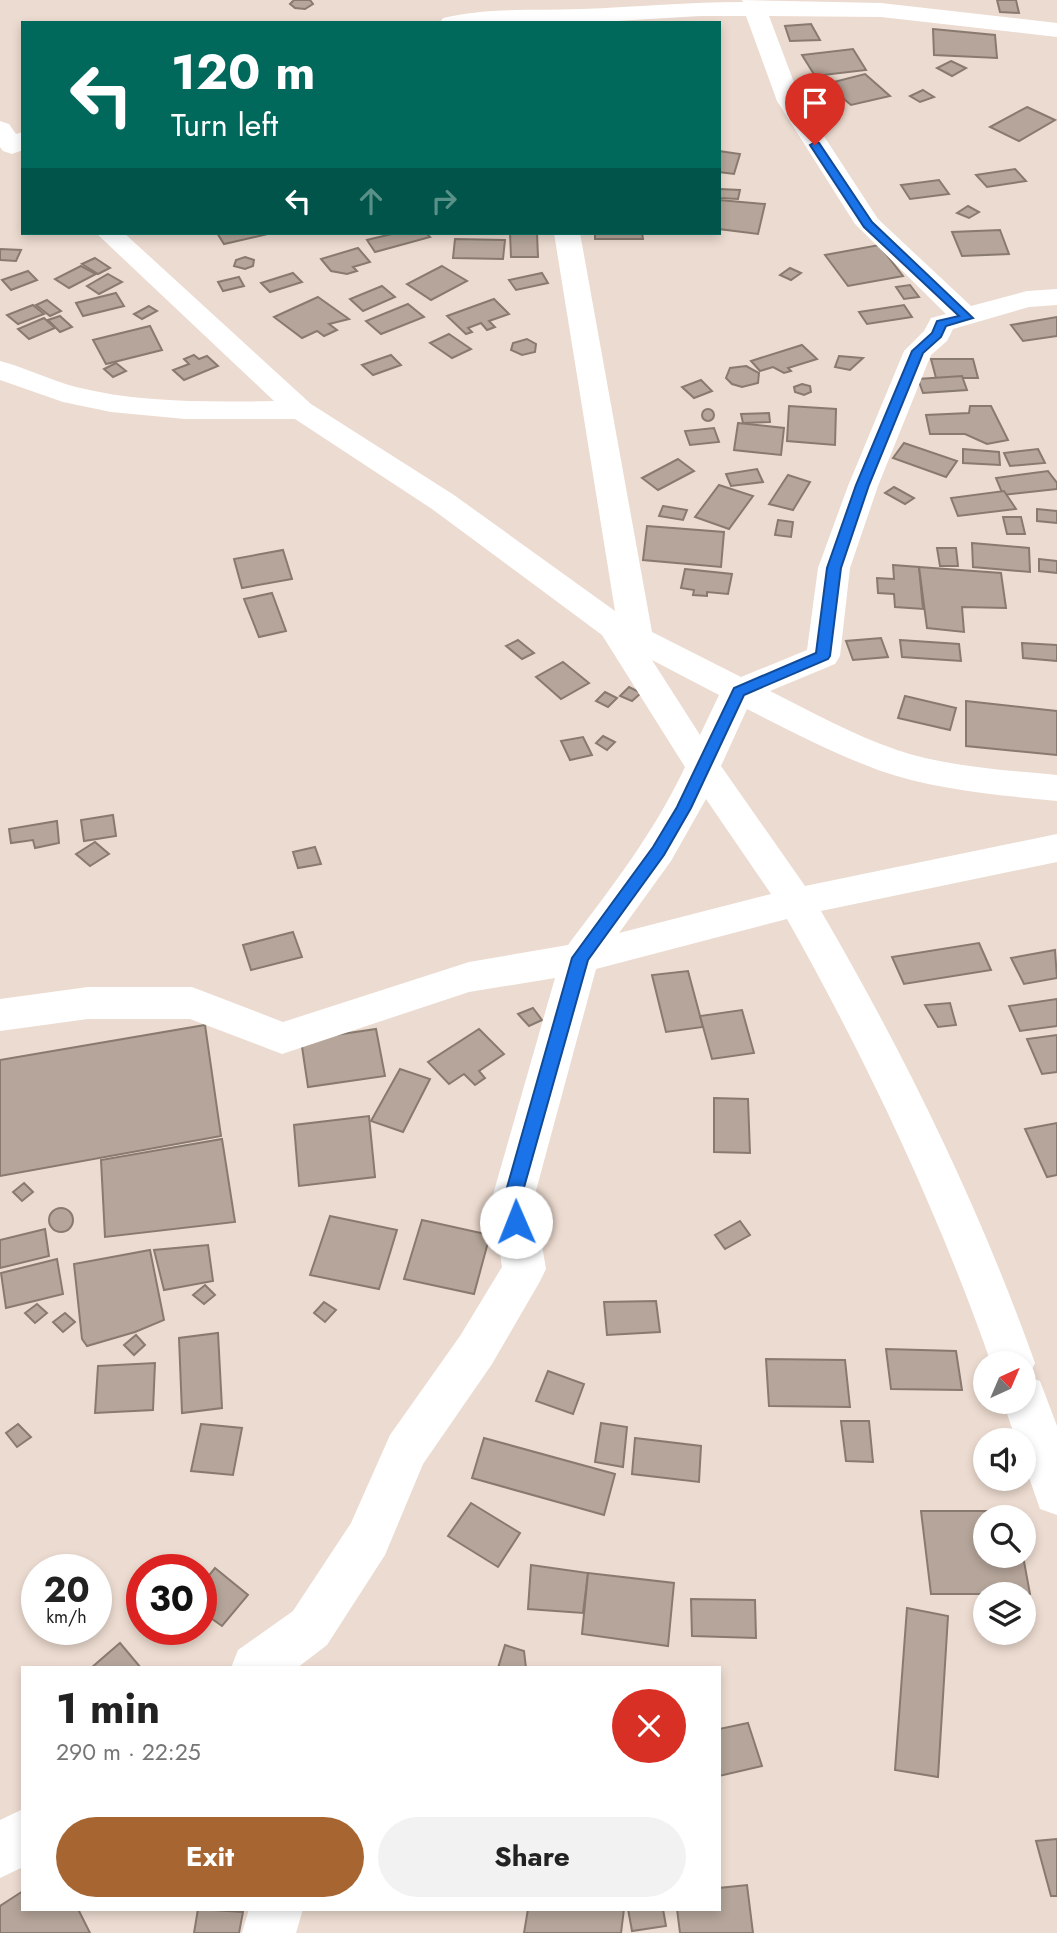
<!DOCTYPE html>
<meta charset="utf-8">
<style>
:root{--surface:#fff;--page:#f2f2f2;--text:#222;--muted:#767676;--accent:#a76631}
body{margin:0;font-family:Jost,sans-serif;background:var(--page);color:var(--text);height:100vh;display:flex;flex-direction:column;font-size:26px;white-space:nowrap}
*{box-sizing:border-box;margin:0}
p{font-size:23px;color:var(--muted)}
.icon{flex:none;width:38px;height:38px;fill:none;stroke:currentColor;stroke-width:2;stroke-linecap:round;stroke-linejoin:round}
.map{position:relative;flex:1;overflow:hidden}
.sheet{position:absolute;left:21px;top:1666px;width:700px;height:245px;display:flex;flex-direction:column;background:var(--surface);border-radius:0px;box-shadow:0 4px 10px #0003}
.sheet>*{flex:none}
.banner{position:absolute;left:21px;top:21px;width:700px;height:214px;border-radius:0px;box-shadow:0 4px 10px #0003;background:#00695c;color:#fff;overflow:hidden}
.needle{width:46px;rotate:44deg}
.fabs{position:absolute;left:973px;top:1351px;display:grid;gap:14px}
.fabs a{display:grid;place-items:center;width:63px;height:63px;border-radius:50%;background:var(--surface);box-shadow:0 4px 10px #0003;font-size:35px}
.speed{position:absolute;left:21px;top:1554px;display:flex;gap:14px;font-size:35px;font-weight:700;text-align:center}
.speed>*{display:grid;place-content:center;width:91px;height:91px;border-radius:50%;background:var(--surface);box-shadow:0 4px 10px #0003;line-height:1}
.speed small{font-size:18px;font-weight:400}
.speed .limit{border:10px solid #d22;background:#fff;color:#111}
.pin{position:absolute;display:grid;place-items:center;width:60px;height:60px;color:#fff;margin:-72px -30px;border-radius:50% 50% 50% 0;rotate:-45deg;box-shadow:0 0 7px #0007}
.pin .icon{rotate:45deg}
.me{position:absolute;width:77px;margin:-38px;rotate:359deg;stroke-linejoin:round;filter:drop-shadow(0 0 5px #0008)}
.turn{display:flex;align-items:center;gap:24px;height:147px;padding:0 35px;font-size:32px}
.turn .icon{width:91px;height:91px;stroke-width:2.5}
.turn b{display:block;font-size:49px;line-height:60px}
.lanes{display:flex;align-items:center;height:66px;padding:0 35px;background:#0003;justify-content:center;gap:35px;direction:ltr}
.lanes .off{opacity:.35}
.round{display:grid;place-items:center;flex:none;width:74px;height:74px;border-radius:37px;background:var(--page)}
.overview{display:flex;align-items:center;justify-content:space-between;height:119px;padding:0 35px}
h1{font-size:42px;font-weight:700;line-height:52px}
.action{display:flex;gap:14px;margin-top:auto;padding:14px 35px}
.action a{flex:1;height:80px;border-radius:42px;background:var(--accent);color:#fff;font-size:28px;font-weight:700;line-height:80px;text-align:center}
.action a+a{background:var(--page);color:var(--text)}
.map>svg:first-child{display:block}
.building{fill:#b5a59a;stroke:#897a6f;stroke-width:2}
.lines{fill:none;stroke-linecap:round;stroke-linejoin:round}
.minor{fill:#fff;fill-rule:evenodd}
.route{fill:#1a73e8;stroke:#114b97;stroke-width:2}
</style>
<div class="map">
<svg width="1057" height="1933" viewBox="0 0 1057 1933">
<rect width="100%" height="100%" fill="#ecdbd0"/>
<g class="building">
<polygon points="294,0 310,0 313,4 305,9 295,8 290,4"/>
<polygon points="997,0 1016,0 1019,13 1000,12"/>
<polygon points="811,24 820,40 790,41 785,26"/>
<polygon points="933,29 995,35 997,58 934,55"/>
<polygon points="853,49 866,70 815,76 802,55"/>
<polygon points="951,61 966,68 952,76 937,68"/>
<polygon points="865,74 890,96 851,105 826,84"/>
<polygon points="923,90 934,97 920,102 910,96"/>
<polygon points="1027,107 1055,120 1019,141 990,127"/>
<polygon points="719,151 740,154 734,174 719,172"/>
<polygon points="1015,169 1026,181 987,187 976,175"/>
<polygon points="939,180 949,194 910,199 901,185"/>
<polygon points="719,189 740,190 738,199 719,198"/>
<polygon points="719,200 765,204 758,234 719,229"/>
<polygon points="968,206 979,212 969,218 957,213"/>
<polygon points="1000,230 1009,254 962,256 952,232"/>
<polygon points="217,233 267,233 268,234 224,244"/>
<polygon points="396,233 426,233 430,237 375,252 367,240"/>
<polygon points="510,233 537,233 538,257 511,257"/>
<polygon points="595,233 642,233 643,239 595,239"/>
<polygon points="455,239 505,240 503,259 453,258"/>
<polygon points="879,245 903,276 848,286 825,255"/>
<polygon points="358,248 370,262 353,267 357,271 347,274 331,271 321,259"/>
<polygon points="0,249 21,250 16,261 0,260"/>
<polygon points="245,257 254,260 253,266 245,269 234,266 236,260"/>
<polygon points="95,258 110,268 98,274 82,264"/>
<polygon points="81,266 96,274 69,288 55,279"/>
<polygon points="442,266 467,281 431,300 407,284"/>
<polygon points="790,268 801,273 791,280 780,275"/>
<polygon points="28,271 37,280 11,290 2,280"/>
<polygon points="293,273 302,282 270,292 261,283"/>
<polygon points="542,273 548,283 516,290 509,280"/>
<polygon points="108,274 122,282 99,294 87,286"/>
<polygon points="239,277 244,286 223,291 218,282"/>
<polygon points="910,285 919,297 904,299 896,287"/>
<polygon points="382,286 395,297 363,311 350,299"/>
<polygon points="116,293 124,306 83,316 76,303"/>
<polygon points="318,297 349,319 329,324 337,330 324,336 317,331 302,338 274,317"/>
<polygon points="494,299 509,314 489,321 495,327 487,330 481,323 468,328 472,332 466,334 447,316"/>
<polygon points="47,300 61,311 50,316 36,305"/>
<polygon points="408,304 424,317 381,334 366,321"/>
<polygon points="33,305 44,314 18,324 7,315"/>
<polygon points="904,305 912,317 867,324 859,312"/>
<polygon points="149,306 157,311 142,319 134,314"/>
<polygon points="60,316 72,327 60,332 48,320"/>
<polygon points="1057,317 1057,336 1023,341 1011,325"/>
<polygon points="44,318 55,328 29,339 18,329"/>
<polygon points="150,326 162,350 106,364 93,340"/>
<polygon points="449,334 471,349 452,358 430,343"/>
<polygon points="527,339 536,344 535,352 522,355 511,350 513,343"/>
<polygon points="802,345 817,359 788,368 791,371 784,373 773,367 760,371 751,361"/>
<polygon points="194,355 199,359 207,356 218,366 184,380 173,370 189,364 184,359"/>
<polygon points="391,355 401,365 373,375 362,365"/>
<polygon points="839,356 863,358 850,370 835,367"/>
<polygon points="931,359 973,359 978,378 936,378"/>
<polygon points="116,363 126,371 113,377 104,369"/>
<polygon points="746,366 759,373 758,383 742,387 732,384 726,378 730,368"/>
<polygon points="962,376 967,390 923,393 918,379"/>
<polygon points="701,380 712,391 694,398 682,387"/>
<polygon points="802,384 810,386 811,392 804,395 795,392 794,387"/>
<polygon points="789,406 836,409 835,445 787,441"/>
<polygon points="970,406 991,406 1008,440 987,444 965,434 930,434 926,415 969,413"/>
<circle cx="708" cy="415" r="6"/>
<polygon points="769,413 770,422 743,423 741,414"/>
<polygon points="738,423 784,428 781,455 734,450"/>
<polygon points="714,428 719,442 690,445 685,431"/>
<polygon points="904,443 957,461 946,477 893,458"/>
<polygon points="963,449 999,452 1000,465 963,463"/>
<polygon points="1038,449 1045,463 1010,466 1004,453"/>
<polygon points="678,459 694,471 658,490 642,478"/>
<polygon points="757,469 763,482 731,486 726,474"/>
<polygon points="1048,471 1057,483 1057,489 1003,495 996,478"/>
<polygon points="788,475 810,482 793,510 769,504"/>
<polygon points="719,485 753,496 729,529 695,517"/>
<polygon points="894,487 914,498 905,504 885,493"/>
<polygon points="1004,491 1016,509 958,516 951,498"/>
<polygon points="663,506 687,510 683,520 659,516"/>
<polygon points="1037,509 1057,511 1057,523 1037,521"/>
<polygon points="1003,517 1021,517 1025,534 1007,534"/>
<polygon points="778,520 793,522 791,537 775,535"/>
<polygon points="647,526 724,532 721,567 643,560"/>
<polygon points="972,543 1029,548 1030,572 973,567"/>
<polygon points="937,548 956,548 958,566 940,566"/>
<polygon points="283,550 292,579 242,588 234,559"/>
<polygon points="1039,559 1057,561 1057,573 1039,571"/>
<polygon points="893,565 919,567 923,609 895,607 894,594 878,593 877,578 894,579"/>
<polygon points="919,567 1001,573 1006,608 962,607 964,632 927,628"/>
<polygon points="685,569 732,574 728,594 707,592 707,596 693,595 694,590 681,588"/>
<polygon points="272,593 286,631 259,637 244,599"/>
<polygon points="881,638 888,657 853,660 846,641"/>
<polygon points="518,640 534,653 522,659 506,646"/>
<polygon points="900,640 959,644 961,661 902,657"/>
<polygon points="1022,643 1057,645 1057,661 1023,658"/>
<polygon points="563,662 589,683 561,699 536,677"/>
<polygon points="629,687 641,693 632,701 620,696"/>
<polygon points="605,692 617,698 608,707 596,701"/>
<polygon points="905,696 956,708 950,730 898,718"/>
<polygon points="966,701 1057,711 1057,755 966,746"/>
<polygon points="603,736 615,742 607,750 596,743"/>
<polygon points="583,737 592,755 570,760 561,741"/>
<polygon points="113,815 116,836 84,841 81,820"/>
<polygon points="57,821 59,843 35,848 33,840 11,843 9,829"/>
<polygon points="95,842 109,854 90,866 76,854"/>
<polygon points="315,847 321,864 298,868 293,852"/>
<polygon points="293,932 302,957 251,970 243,945"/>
<polygon points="979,943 991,970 904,984 892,957"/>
<polygon points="1055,950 1057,978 1024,984 1011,958"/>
<polygon points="688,971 703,1027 666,1032 652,975"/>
<polygon points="1057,999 1057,1026 1020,1031 1009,1006"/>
<polygon points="950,1003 956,1025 938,1027 925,1005"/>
<polygon points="533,1008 542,1020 529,1026 518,1014"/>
<polygon points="742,1010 754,1053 712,1059 700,1016"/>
<polygon points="205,1025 221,1136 0,1176 0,1060"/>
<polygon points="376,1029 385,1076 308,1087 301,1040"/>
<polygon points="479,1029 504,1054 479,1071 485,1078 475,1085 464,1074 449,1084 428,1062"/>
<polygon points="1057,1035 1057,1072 1042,1074 1027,1039"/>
<polygon points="400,1069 430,1079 403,1132 371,1121"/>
<polygon points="714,1098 748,1099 750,1153 714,1152"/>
<polygon points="369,1116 375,1177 299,1186 294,1125"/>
<polygon points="1057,1123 1057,1175 1047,1177 1025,1129"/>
<polygon points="222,1139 235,1222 105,1237 101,1160"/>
<polygon points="24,1183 33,1192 22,1201 13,1192"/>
<circle cx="61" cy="1220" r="12"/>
<polygon points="330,1216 397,1230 379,1289 310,1275"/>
<polygon points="422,1220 490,1235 474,1294 404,1279"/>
<polygon points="740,1221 750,1235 725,1249 715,1235"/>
<polygon points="45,1229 49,1256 0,1268 0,1240"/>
<polygon points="208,1245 213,1281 164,1290 154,1250"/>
<polygon points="150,1250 164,1320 135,1332 87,1346 82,1339 74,1264"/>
<polygon points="57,1259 63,1294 6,1308 1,1273"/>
<polygon points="205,1285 215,1295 204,1304 193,1295"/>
<polygon points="656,1301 660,1332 607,1335 604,1302"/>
<polygon points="324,1302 336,1310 325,1322 314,1313"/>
<polygon points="37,1304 47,1313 35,1323 25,1313"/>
<polygon points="65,1313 75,1322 63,1332 53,1322"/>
<polygon points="218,1333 222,1408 182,1413 179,1338"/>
<polygon points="136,1335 145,1345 134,1355 124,1345"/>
<polygon points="886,1349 956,1351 962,1390 891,1389"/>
<polygon points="766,1359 845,1360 850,1407 769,1406"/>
<polygon points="155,1363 153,1410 95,1413 98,1366"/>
<polygon points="548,1371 584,1384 573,1414 536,1401"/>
<polygon points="841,1421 869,1421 873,1462 846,1461"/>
<polygon points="601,1423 627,1427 623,1467 595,1462"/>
<polygon points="18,1424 31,1437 17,1447 6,1433"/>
<polygon points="201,1424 242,1428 233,1475 191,1471"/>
<polygon points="484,1438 615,1474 604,1515 472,1478"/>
<polygon points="635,1438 701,1446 699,1482 632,1474"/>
<polygon points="471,1503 520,1533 498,1567 448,1536"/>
<polygon points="921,1511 1016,1511 1017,1517 985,1517 985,1556 1023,1556 1030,1594 931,1594"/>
<polygon points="531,1565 588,1573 583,1613 528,1609"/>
<polygon points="215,1568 248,1595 222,1626 201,1611 201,1585"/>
<polygon points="588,1573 674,1583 668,1646 582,1634"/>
<polygon points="691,1599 755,1600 756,1638 692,1636"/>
<polygon points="907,1608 948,1616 938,1777 895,1770"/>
<polygon points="120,1643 141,1668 91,1668"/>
<polygon points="505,1645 524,1651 526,1668 498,1668"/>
<polygon points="748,1723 762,1766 719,1776 719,1729"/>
<polygon points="1057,1839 1057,1896 1051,1896 1036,1841"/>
<polygon points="747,1885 753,1933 680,1933 677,1909 719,1909 719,1888"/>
<polygon points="23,1891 23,1909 78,1909 90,1933 0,1933 0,1906"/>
<polygon points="198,1909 243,1912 239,1933 194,1933"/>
<polygon points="528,1909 624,1909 621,1933 524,1933"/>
<polygon points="628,1909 663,1909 666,1926 632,1931"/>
</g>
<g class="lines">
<g class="minor">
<path d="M 742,0 L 881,3 L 1057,23 L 1057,37 L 881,17 L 769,16 L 801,101 L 878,219 L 971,306 L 1027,291 L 1057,289 L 1057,305 L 1029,307 L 953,329 L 947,341 L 931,355 L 878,486 L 850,568 L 840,656 L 835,664 L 770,691 C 812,712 853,735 897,750 C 948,767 1004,770 1057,775 L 1057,801 C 997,795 935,790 878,770 C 833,753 790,731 747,709 L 721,766 L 805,886 L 1057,834 L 1057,862 L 821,911 C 905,1055 979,1206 1035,1363 L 1029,1377 L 1040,1381 L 1057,1426 L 1057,1515 L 1040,1509 L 1024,1463 L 1024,1440 L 1016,1440 L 1003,1402 L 1024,1402 L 1024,1363 L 991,1363 C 937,1209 867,1061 787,919 L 596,969 L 534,1198 L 546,1269 L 539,1283 L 492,1364 L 423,1464 L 385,1555 L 327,1645 L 297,1668 L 231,1668 L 238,1650 L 293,1611 L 351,1523 L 390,1435 L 460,1336 L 502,1267 L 492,1198 L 555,978 L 469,992 L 282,1054 L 190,1019 L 88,1019 L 0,1031 L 0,999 L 88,987 L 192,987 L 283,1022 L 469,962 L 568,945 C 611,888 654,833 685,767 L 602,635 L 432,509 L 295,419 L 185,419 L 111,412 L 63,402 L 0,380 L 0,361 C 26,368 50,380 76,387 C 140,403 209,402 274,401 L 96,233 L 124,233 L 311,404 L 454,495 L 615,611 L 554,233 L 580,233 L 652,632 L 741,677 L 807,650 L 818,568 L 848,486 L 904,351 L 924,331 L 931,318 L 946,314 L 855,224 L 777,101 L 746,16 L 700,16 L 584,23 L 439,23 L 443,18 C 488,7 535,11 582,9 C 635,7 689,2 743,2 ZM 652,660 L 719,695 L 700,735 ZM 706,799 L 771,894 L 619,933 L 671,861 Z"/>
<polygon points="0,121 9,124 16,134 23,132 23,150 12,154 3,151 0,147"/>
<polygon points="23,1809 23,1867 0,1878 0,1820"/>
<polygon points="249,1909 303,1909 296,1933 242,1933"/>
</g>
</g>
<polygon class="route" points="815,142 819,143 872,222 973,318 946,326 941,337 923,353 869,485 841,568 830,656 828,659 744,695 691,808 664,855 588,960 521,1198 525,1222 523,1227 516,1229 510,1227 504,1198 572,958 653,847 677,807 734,688 816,653 827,568 856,485 912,351 932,333 937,321 959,316 864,227 810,145"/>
</svg>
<div class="fabs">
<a><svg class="needle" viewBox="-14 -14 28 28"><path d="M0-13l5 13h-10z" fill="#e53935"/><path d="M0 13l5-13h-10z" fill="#767676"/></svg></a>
<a><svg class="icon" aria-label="sound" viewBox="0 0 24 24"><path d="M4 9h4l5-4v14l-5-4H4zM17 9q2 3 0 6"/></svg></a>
<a><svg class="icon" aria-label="search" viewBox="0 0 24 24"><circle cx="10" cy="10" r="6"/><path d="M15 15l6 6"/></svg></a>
<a><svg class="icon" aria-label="layers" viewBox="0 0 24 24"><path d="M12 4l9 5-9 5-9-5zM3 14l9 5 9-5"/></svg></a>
</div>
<div class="speed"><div>20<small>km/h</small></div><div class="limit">30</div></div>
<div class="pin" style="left:815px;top:145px;background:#d93025"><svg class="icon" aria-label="arrive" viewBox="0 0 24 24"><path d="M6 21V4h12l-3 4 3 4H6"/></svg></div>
<svg class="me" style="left:516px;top:1222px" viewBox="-20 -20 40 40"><circle r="19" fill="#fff"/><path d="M0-13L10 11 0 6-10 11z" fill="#1a73e8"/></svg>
<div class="banner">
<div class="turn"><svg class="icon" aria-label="left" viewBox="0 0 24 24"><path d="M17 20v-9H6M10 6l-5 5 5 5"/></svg><div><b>120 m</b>Turn left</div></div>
<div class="lanes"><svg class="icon" aria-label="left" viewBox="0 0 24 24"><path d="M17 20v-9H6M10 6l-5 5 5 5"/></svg><svg class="icon off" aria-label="ahead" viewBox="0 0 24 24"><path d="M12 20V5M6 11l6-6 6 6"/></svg><svg class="icon off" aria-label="right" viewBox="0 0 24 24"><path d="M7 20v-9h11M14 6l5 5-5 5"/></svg></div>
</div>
<section class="sheet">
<div class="overview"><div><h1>1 min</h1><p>290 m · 22:25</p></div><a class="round" style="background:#d93025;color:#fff"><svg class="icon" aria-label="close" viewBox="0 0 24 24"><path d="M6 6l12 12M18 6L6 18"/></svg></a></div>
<div class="action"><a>Exit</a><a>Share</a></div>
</section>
</div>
